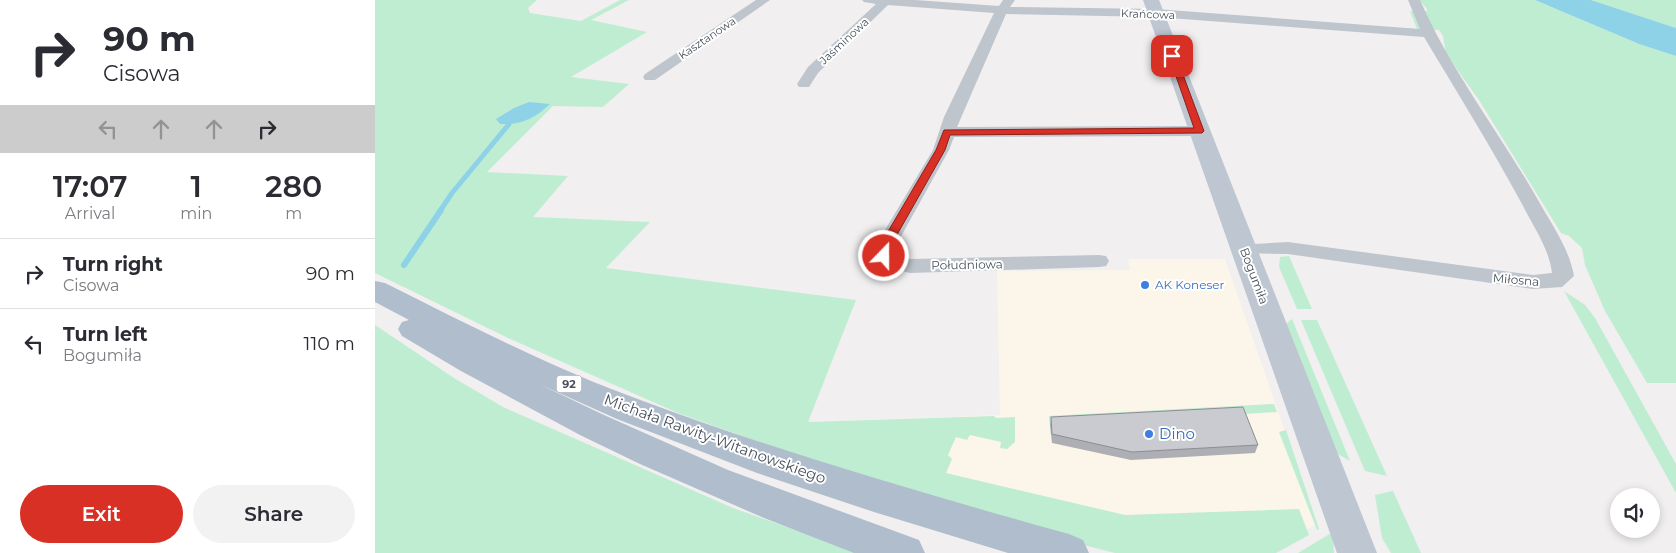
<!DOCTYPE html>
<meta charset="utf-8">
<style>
:root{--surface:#fff;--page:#f2f2f3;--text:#2b2b33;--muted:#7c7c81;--line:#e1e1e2;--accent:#d93025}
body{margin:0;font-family:Montserrat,sans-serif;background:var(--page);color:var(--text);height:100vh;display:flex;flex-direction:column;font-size:19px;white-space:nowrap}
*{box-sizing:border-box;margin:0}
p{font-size:16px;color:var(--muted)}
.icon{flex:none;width:28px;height:28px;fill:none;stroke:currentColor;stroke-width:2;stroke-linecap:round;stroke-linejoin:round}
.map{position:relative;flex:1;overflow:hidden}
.sheet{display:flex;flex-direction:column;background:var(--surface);width:375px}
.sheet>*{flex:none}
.banner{background:#fff;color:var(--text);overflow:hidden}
.fabs{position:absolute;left:1235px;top:488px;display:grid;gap:10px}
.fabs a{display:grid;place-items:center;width:50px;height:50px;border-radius:50%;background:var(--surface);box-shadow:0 2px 8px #0003;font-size:25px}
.pin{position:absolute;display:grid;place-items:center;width:42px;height:42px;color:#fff;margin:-21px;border-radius:10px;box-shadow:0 2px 8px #0006}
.me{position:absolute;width:55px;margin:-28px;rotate:22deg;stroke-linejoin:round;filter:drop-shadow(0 0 4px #0008)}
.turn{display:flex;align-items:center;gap:18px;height:105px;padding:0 20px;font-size:22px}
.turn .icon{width:65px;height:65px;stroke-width:2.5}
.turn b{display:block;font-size:35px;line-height:42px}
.lanes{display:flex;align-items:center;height:48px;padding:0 20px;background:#0003;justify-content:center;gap:25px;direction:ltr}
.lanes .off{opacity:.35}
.eta{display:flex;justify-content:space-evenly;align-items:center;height:85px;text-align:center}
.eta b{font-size:30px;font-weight:600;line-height:35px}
.button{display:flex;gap:10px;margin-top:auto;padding:10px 20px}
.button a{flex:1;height:58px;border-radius:30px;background:var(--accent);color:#fff;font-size:20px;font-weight:600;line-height:58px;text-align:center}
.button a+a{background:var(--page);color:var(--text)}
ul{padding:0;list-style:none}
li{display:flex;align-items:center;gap:15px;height:70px;padding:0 20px;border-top:1px solid var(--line)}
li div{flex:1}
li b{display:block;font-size:19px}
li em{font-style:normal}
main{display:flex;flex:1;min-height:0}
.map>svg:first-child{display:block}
.commercial{fill:#fbf6e9}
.green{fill:#bfedd2}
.water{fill:#8ed2e7}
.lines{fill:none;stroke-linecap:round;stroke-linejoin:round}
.stream-far1{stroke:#8ed2e7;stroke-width:5}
.stream{stroke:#8ed2e7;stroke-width:6}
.street{fill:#bec5cd;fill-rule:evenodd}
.secondary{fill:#bdc6d1;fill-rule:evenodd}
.primary{fill:#b0bdcc;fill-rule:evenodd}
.wall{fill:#adafb4}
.building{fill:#c9cbd1;stroke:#8d8e92}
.route{fill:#d93025;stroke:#8d1f18}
.shop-dot{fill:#3f7fe0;stroke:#fff;stroke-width:2}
.labels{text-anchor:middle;stroke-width:4;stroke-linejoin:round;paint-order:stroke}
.far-street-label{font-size:11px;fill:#48515b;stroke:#fff}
.shield{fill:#fff;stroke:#7f858c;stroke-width:1}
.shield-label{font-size:11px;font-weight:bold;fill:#48515b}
.street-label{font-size:12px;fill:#48515b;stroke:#fff}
.shop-label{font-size:12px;fill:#366cbe;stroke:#fff;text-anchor:start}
.near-shop-label{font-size:15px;fill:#366cbe;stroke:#fff;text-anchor:start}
.near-street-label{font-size:15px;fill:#48515b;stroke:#fff}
</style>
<main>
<section class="sheet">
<div class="banner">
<div class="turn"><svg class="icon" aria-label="right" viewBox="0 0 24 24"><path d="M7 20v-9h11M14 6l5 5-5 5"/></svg><div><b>90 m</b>Cisowa</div></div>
<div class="lanes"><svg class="icon off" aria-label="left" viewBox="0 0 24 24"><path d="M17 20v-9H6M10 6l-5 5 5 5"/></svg><svg class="icon off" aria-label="ahead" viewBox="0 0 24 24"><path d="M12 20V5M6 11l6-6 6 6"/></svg><svg class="icon off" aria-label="ahead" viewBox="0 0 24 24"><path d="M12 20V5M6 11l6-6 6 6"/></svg><svg class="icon" aria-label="right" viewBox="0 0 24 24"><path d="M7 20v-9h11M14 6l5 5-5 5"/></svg></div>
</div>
<div class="eta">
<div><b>17:07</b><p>Arrival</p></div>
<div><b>1</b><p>min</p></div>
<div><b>280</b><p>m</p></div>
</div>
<ul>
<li><svg class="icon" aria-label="right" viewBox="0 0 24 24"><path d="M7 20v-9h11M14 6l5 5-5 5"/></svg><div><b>Turn right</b><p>Cisowa</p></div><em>90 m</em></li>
<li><svg class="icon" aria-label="left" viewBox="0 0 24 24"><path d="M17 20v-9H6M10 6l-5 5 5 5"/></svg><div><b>Turn left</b><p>Bogumiła</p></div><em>110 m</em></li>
</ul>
<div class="button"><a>Exit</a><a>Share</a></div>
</section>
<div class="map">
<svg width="1301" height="553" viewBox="0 0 1301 553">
<rect width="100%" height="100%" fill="#f1efef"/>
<polygon class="commercial" points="753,259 850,259 942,523 931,530 688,519 433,422 625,415 622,271 755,270"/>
<g class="green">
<polygon points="0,0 162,0 153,8 155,13 206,21 245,0 254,0 216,20 272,32 196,77 254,84 228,107 178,106 112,172 193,176 158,217 275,222 231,268 481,300 433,422 619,416 621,418 640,417 640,442 632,449 625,448 626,442 595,435 592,440 581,437 573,455 577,459 571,473 750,515 924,509 934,535 901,553 740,553 677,537 522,491 303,413 133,338 0,273"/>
<polygon points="1044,0 1160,0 1264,44 1301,56 1301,383 1272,383 1230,311 1210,265 1207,248 1194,236 1186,233 1104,100 1071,54 1068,36 1064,30 1042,29 1035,11 1052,11 1052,9"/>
<polygon points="1216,0 1301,0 1301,28"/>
<polygon points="914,256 937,309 922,309 904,267 905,257"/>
<polygon points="1189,291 1210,305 1220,318 1301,464 1301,493"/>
<polygon points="917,319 975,461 961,453 910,325"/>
<polygon points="926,320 942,320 1012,476 990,471"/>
<polygon points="0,325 79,378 128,407 358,508 485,553 0,553"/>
<polygon points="899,404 902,412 675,426 674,416"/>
<polygon points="911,430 944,529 942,530 904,432"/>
<polygon points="1018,491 1046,553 1016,553 1007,538 1000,495"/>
<polygon points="958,532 959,553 923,553"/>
</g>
<g class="water">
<polygon points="1160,0 1216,0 1301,28 1301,56 1264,44"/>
<path d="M 154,102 L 175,104 C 160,118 147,125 125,124 L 121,119 L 139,108 Z"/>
</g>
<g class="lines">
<polyline class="stream-far1" points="65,211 77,193 134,124"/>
<polyline class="stream" points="29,265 66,210"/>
<g class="street">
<polygon points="381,0 395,0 280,80 270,80 268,77 270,74"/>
<path d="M 487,0 L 540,0 L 624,6 L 628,0 L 640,0 L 635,7 L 781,9 L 1045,29 L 1033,0 L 1045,0 C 1076,71 1125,133 1163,200 C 1177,225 1194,248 1199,276 L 1187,287 L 1158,289 L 913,254 L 862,253 L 859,249 L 862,245 L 913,242 L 1158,275 L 1177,273 C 1174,248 1158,226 1147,204 C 1116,147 1082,92 1049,37 L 781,17 L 631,14 L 582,127 L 824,126 L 832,131 L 824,136 L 579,137 L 574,150 L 524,240 L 521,256 L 535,259 L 724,255 L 731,256 L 734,261 L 731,266 L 724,267 L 535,273 L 507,266 L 499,256 L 504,240 L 558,150 L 569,117 L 619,13 L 513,5 L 443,73 L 434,87 L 424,87 L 422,84 L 433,67 L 501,4 L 489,2 Z"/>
</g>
<polygon class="secondary" points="768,0 784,0 1002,553 962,553"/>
<path class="primary" d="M 0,281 L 10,283 C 94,325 179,369 268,401 C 408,453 550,494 694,534 L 708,540 L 714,553 L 633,553 L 499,512 L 382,473 L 242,419 L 164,384 L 229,415 L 353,470 L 544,540 L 550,553 L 479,553 L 389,518 L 265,464 L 205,435 L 86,371 L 27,336 L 23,329 L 27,322 L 34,320 L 0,302 Z"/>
</g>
<polygon class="wall" points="676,417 883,445 880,453 756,460 677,443 675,426"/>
<polygon class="building" points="868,407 883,445 757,452 677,434 676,417"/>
<polygon class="route" points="797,54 801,56 829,131 827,133 575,135 570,150 519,240 514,256 509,259 505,258 503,256 508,240 561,150 569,130 819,128 794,56"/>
<g class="shop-dot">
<circle cx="770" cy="285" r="5"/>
<circle cx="774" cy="434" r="5"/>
</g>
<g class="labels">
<g class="far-street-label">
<text transform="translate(773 14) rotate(2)" y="4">Krańcowa</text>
<text transform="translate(332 38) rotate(-34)" y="4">Kasztanowa</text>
<text transform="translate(469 41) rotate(-43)" y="4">Jaśminowa</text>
</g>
<rect class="shield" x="181.5" y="375.5" width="25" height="17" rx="4"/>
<g class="shield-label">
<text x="194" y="388">92</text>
</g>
<g class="street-label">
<text transform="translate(592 265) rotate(-1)" y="4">Południowa</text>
<text transform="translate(879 276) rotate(69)" y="4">Bogumiła</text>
<text transform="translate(1141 280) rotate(5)" y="4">Miłosna</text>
</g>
<g class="shop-label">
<text x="780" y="289">AK Koneser</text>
</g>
<g class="near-shop-label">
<text x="784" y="439">Dino</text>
</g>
<g class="near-street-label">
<text transform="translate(340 439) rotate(20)" y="5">Michała Rawity-Witanowskiego</text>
</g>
</g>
</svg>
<div class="fabs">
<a><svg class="icon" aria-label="sound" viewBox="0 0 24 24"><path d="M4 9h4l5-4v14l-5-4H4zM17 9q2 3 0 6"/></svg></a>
</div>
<div class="pin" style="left:797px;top:56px;background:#d93025"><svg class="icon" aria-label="arrive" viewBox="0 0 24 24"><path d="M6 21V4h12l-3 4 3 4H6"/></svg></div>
<svg class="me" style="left:509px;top:256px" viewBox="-20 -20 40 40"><circle r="17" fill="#d93025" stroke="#fff" stroke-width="3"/><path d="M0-11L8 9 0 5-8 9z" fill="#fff"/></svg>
</div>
</main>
